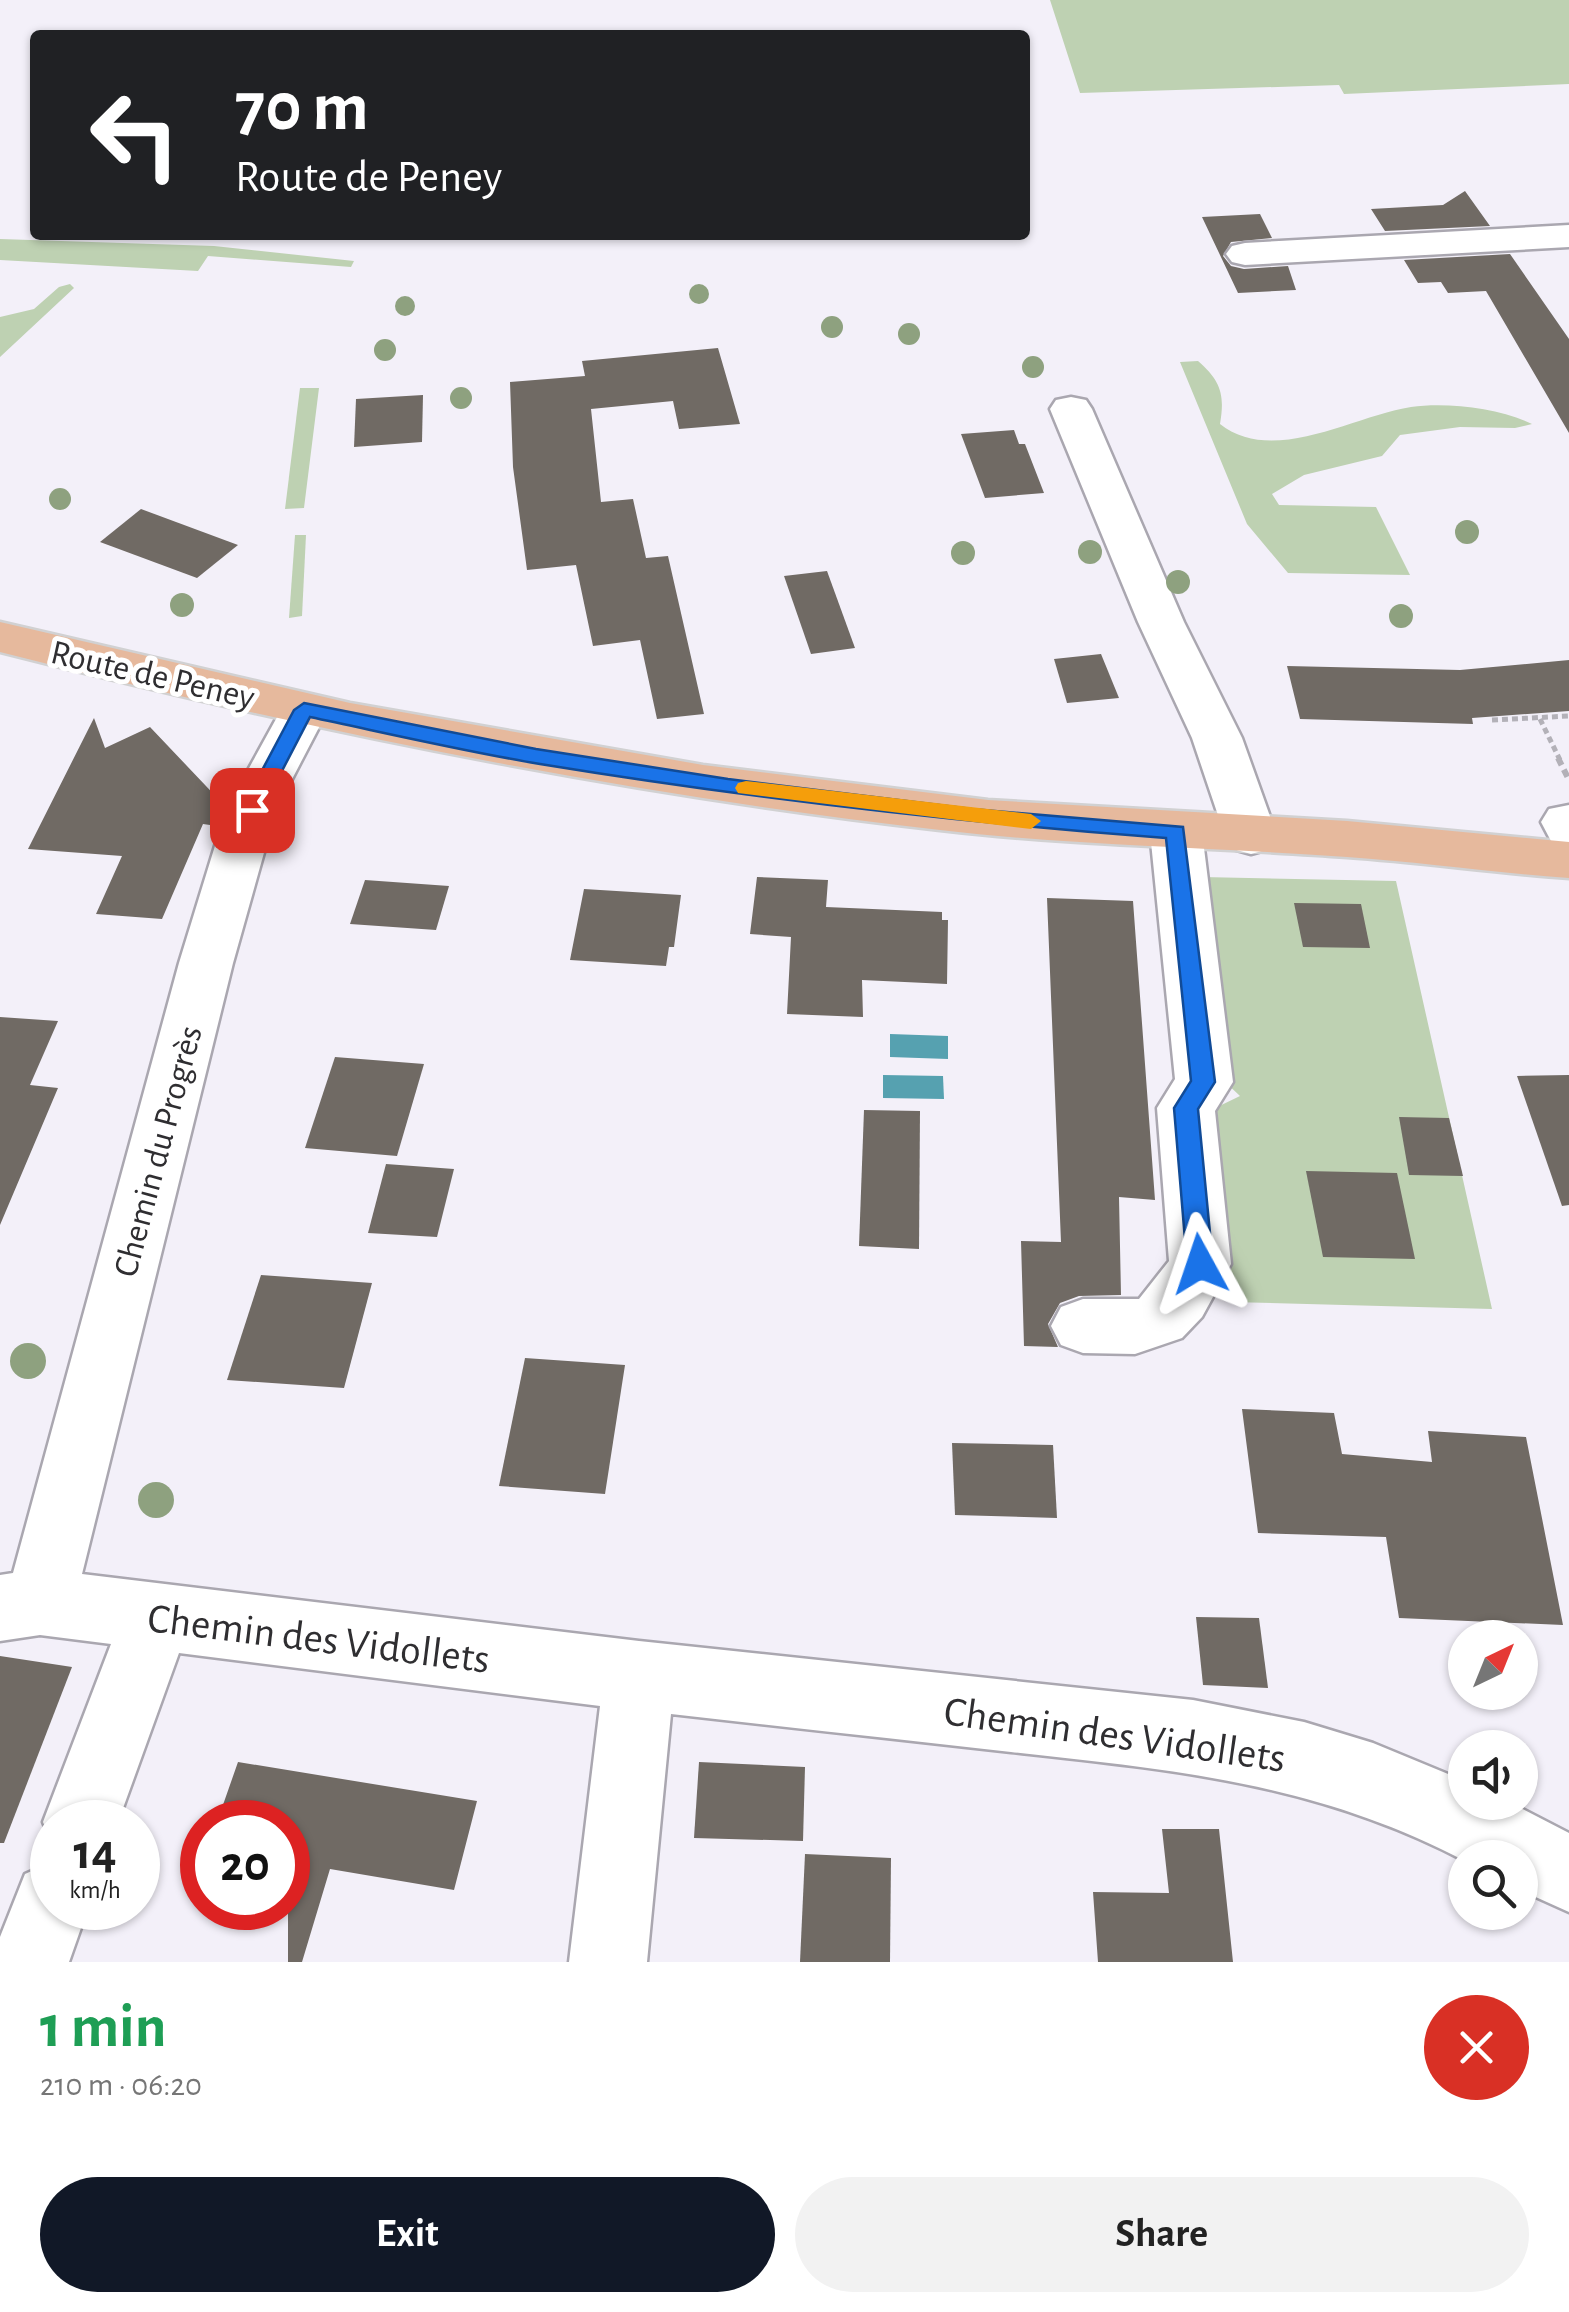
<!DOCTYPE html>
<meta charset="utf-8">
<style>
:root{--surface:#fff;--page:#f2f2f2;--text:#222;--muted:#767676;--accent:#111827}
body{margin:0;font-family:"Alegreya Sans",sans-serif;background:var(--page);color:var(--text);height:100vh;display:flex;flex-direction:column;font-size:38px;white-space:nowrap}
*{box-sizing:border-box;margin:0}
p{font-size:32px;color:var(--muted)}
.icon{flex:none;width:55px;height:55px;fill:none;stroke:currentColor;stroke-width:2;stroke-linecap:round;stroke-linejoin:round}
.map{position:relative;height:1962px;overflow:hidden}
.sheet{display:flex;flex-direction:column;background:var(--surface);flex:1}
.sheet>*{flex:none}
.top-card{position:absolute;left:30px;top:30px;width:1000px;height:210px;border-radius:10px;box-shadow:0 2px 8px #0004;background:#202124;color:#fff;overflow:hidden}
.needle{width:65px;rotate:43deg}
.controls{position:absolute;left:1448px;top:1620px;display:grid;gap:20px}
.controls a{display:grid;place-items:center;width:90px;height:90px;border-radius:50%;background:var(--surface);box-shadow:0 2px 8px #0004;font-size:50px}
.speed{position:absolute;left:30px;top:1800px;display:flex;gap:20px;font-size:50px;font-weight:700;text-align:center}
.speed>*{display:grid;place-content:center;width:130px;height:130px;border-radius:50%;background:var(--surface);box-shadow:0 2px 8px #0004;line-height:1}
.speed small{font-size:25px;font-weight:400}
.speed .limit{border:15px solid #d22;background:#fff;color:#111}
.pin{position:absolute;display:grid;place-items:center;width:85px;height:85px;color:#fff;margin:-42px;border-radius:20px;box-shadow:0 5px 15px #0006}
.me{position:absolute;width:110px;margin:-55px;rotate:355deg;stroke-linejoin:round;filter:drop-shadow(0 0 8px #0008)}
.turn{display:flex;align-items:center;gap:35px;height:210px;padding:0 40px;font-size:45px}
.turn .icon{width:130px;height:130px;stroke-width:2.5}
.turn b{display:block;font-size:70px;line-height:85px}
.round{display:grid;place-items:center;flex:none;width:105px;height:105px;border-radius:52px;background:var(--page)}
.headline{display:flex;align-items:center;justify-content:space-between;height:170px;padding:0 40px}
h1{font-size:60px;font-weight:700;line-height:75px;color:#1e9e55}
.action{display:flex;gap:20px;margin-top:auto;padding:20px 40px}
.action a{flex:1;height:115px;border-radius:60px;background:var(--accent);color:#fff;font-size:40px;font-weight:700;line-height:115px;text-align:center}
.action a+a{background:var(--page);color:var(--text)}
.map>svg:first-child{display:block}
.green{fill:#bed1b2}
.water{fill:#56a1b0}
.building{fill:#706a64}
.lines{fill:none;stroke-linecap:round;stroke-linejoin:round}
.minor-casing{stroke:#aaa7b0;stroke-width:5}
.major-casing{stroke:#d1d1d2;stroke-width:5}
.path-far1{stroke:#b3b1b8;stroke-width:5;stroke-dasharray:6 4;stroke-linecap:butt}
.path{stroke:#b3b1b8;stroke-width:6;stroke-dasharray:8 5;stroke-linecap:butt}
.minor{fill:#fff;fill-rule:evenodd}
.major{fill:#e6b99d;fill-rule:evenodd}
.tree{fill:#8ea17f}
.route{fill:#1a73e8;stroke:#114b97;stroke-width:2.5}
.slow{fill:#f59e0b}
.labels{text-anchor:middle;stroke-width:10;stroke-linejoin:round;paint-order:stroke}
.street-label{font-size:35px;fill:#2f2e31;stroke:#fff}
.near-street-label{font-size:42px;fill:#2f2e31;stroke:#fff}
</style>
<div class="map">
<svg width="1569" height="1962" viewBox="0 0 1569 1962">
<rect width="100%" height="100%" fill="#f3f0f9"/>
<g class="green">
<polygon points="1050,0 1569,0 1569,84 1344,94 1339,85 1080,93"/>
<polygon points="0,239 214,246 354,261 351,267 208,256 198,271 0,260"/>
<polygon points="70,284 74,288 0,357 0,317 34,309 59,287"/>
<path d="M 1198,361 C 1221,381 1225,395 1220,424 C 1273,466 1353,416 1411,407 C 1447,402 1499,408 1532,424 L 1515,428 L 1460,427 L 1400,435 L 1382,456 L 1304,475 L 1272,494 L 1279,505 L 1376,507 L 1410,575 L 1288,573 L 1247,524 L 1180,362 Z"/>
<polygon points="300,388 319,388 304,508 285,509"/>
<polygon points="295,535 306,535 302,616 289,618"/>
<polygon points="1202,877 1396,881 1492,1309 1230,1302 1209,1111 1240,1096 1222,1079"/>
</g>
<g class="water">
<polygon points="890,1034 948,1036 948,1059 890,1057"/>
<polygon points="883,1075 943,1076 944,1099 883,1098"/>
</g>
<g class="building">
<polygon points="1465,191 1490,226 1385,231 1371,209 1443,205"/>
<polygon points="1260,214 1272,238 1231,242 1223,256 1231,266 1244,269 1288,266 1296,290 1238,293 1202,217"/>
<polygon points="1510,254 1569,339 1569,433 1486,291 1448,293 1441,282 1418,283 1404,260"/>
<polygon points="718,348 740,424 679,429 673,401 591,409 601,502 633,499 646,558 668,556 704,714 657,719 640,640 593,646 576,565 527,570 513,467 510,382 585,376 582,361"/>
<polygon points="423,395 422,442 354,447 356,399"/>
<polygon points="1014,430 1019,444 1025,444 1044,493 985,498 961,434"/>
<polygon points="141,509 238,545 197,578 100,542"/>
<polygon points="827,571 855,648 811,654 784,576"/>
<polygon points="1101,654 1119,698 1067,703 1054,659"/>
<polygon points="1569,660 1569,711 1472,718 1473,724 1300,719 1287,666 1460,670"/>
<polygon points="94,718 105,748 150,727 224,805 217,826 203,824 162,919 96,914 122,856 28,849"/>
<polygon points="757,877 828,880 826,907 942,912 942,920 948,920 947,984 862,980 863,1017 787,1014 791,937 750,934"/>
<polygon points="365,880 449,886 436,930 350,924"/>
<polygon points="584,889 681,895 674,947 669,947 666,966 570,960"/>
<polygon points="1047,898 1133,901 1155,1200 1119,1197 1121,1295 1079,1296 1060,1303 1048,1324 1058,1347 1024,1346 1021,1241 1061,1242"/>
<polygon points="1294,903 1361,904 1370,948 1303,947"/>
<polygon points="0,1017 58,1021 30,1085 58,1088 0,1225"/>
<polygon points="335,1057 424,1064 397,1156 305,1148"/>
<polygon points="1569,1075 1569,1205 1562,1206 1517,1076"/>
<polygon points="864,1110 920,1111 919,1249 859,1246"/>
<polygon points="1399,1117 1449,1118 1463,1176 1409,1175"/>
<polygon points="386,1164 454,1169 437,1237 368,1233"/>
<polygon points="1306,1171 1397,1173 1415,1259 1323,1257"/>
<polygon points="261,1275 372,1283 344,1388 227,1380"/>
<polygon points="525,1358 625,1365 605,1494 499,1486"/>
<polygon points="1242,1409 1334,1413 1342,1454 1432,1462 1428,1431 1526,1437 1563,1625 1399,1618 1386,1537 1258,1533"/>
<polygon points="952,1443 1053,1445 1057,1518 955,1515"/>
<polygon points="1196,1617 1259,1618 1268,1688 1203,1685"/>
<polygon points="0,1656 72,1667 4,1843 0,1843"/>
<polygon points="238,1762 477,1801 454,1890 330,1869 302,1962 288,1962 288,1822 217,1822"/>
<polygon points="699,1762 805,1767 803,1841 694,1838"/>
<polygon points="1162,1829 1219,1829 1233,1962 1098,1962 1093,1892 1169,1893"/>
<polygon points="805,1854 891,1858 890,1962 800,1962"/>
</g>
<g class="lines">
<g class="minor-casing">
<g id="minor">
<polygon points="1569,225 1569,247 1245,265 1232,262 1226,254 1232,246 1245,243"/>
<polygon points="1071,397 1086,400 1092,409 1184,622 1242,738 1277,836 1269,849 1251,854 1233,849 1225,836 1192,738 1138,622 1050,409 1056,400"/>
<path d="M 304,694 L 321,699 L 328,710 L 276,810 L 233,963 L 82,1574 L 639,1641 L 1193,1700 L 1304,1722 L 1373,1743 L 1465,1781 L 1465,1802 L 1509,1802 L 1569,1833 L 1569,1912 L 1520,1890 L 1520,1858 L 1465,1858 L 1465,1861 C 1316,1783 1175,1770 1011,1752 C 898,1739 784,1727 671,1714 L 647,1962 L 569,1962 L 600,1706 L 179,1653 L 118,1822 L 52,1822 L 52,1844 L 43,1822 L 111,1644 L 40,1635 L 0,1641 L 0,1575 L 13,1573 L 179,963 L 226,810 L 287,699 Z"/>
<polygon points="1569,805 1569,846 1551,841 1541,822 1549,809"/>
<polygon points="1176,814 1194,819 1202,832 1233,1082 1215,1111 1231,1264 1202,1317 1182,1338 1135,1354 1083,1353 1061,1345 1051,1326 1061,1307 1083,1299 1139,1299 1169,1261 1157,1108 1175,1079 1150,832 1158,819"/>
<polygon points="52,1862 52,1908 88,1908 69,1962 0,1962 0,1937 25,1874"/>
</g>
</g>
<g class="major-casing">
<path id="major" d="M 0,622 L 350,703 L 703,765 L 988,800 L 1347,821 L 1569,842 L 1569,878 C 1495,873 1421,862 1347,857 C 1211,847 1075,846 940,830 C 623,794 310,731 0,652 Z"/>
</g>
<g class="path-far1">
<polyline points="1540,719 1560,760"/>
<polyline points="1492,720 1569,716"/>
</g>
<polyline class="path" points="1558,758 1568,778"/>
<use href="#minor" class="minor"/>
<use href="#major" class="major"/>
</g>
<g class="tree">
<circle cx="699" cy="294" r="10"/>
<circle cx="405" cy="306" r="10"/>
<circle cx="832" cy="327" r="11"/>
<circle cx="909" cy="334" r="11"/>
<circle cx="385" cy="350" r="11"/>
<circle cx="1033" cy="367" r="11"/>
<circle cx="461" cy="398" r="11"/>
<circle cx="60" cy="499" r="11"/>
<circle cx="1467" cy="532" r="12"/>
<circle cx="1090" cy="552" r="12"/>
<circle cx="963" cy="553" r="12"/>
<circle cx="1178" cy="582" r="12"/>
<circle cx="182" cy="605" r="12"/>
<circle cx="1401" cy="616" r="12"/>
<circle cx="28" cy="1361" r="18"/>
<circle cx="156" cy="1500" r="18"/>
</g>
<path class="route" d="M 304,703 L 536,749 L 728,779 L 972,809 L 1183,827 L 1215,1082 L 1198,1109 L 1213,1264 L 1209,1272 L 1200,1275 L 1191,1272 L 1187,1264 L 1174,1108 L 1191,1081 L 1166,838 C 956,822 748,798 540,764 C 463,751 386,733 310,717 L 259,815 L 244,815 L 241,810 L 294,710 Z"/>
<polygon class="slow" points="746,781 1031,814 1041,821 1031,829 738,793 735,788 738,783"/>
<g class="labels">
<g class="street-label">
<text transform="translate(153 674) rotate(13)" y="12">Route de Peney</text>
<text transform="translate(157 1151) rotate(-75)" y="12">Chemin du Progrès</text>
</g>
<g class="near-street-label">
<text transform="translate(319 1637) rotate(7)" y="15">Chemin des Vidollets</text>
<text transform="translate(1115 1733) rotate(8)" y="15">Chemin des Vidollets</text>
</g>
</g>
</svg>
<div class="controls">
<a><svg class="needle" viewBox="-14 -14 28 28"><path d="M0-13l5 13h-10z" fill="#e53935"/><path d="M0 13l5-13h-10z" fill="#767676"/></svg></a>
<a><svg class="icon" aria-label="sound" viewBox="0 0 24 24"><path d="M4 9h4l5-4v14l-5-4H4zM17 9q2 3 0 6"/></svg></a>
<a><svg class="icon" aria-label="search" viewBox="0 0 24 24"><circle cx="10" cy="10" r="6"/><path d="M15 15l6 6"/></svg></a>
</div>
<div class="speed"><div>14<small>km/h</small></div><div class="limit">20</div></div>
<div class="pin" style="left:252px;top:810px;background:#d93025"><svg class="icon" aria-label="arrive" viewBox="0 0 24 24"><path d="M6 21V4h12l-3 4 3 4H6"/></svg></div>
<svg class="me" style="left:1200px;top:1264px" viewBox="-20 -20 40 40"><path d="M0-17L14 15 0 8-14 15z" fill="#1a73e8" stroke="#fff" stroke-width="4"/></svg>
<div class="top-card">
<div class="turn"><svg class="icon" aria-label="left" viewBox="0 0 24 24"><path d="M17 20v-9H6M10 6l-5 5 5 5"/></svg><div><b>70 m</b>Route de Peney</div></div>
</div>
</div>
<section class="sheet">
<div class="headline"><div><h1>1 min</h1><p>210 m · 06:20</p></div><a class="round" style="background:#d93025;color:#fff"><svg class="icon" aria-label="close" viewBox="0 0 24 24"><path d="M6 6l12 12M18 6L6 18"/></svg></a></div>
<div class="action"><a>Exit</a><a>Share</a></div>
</section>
